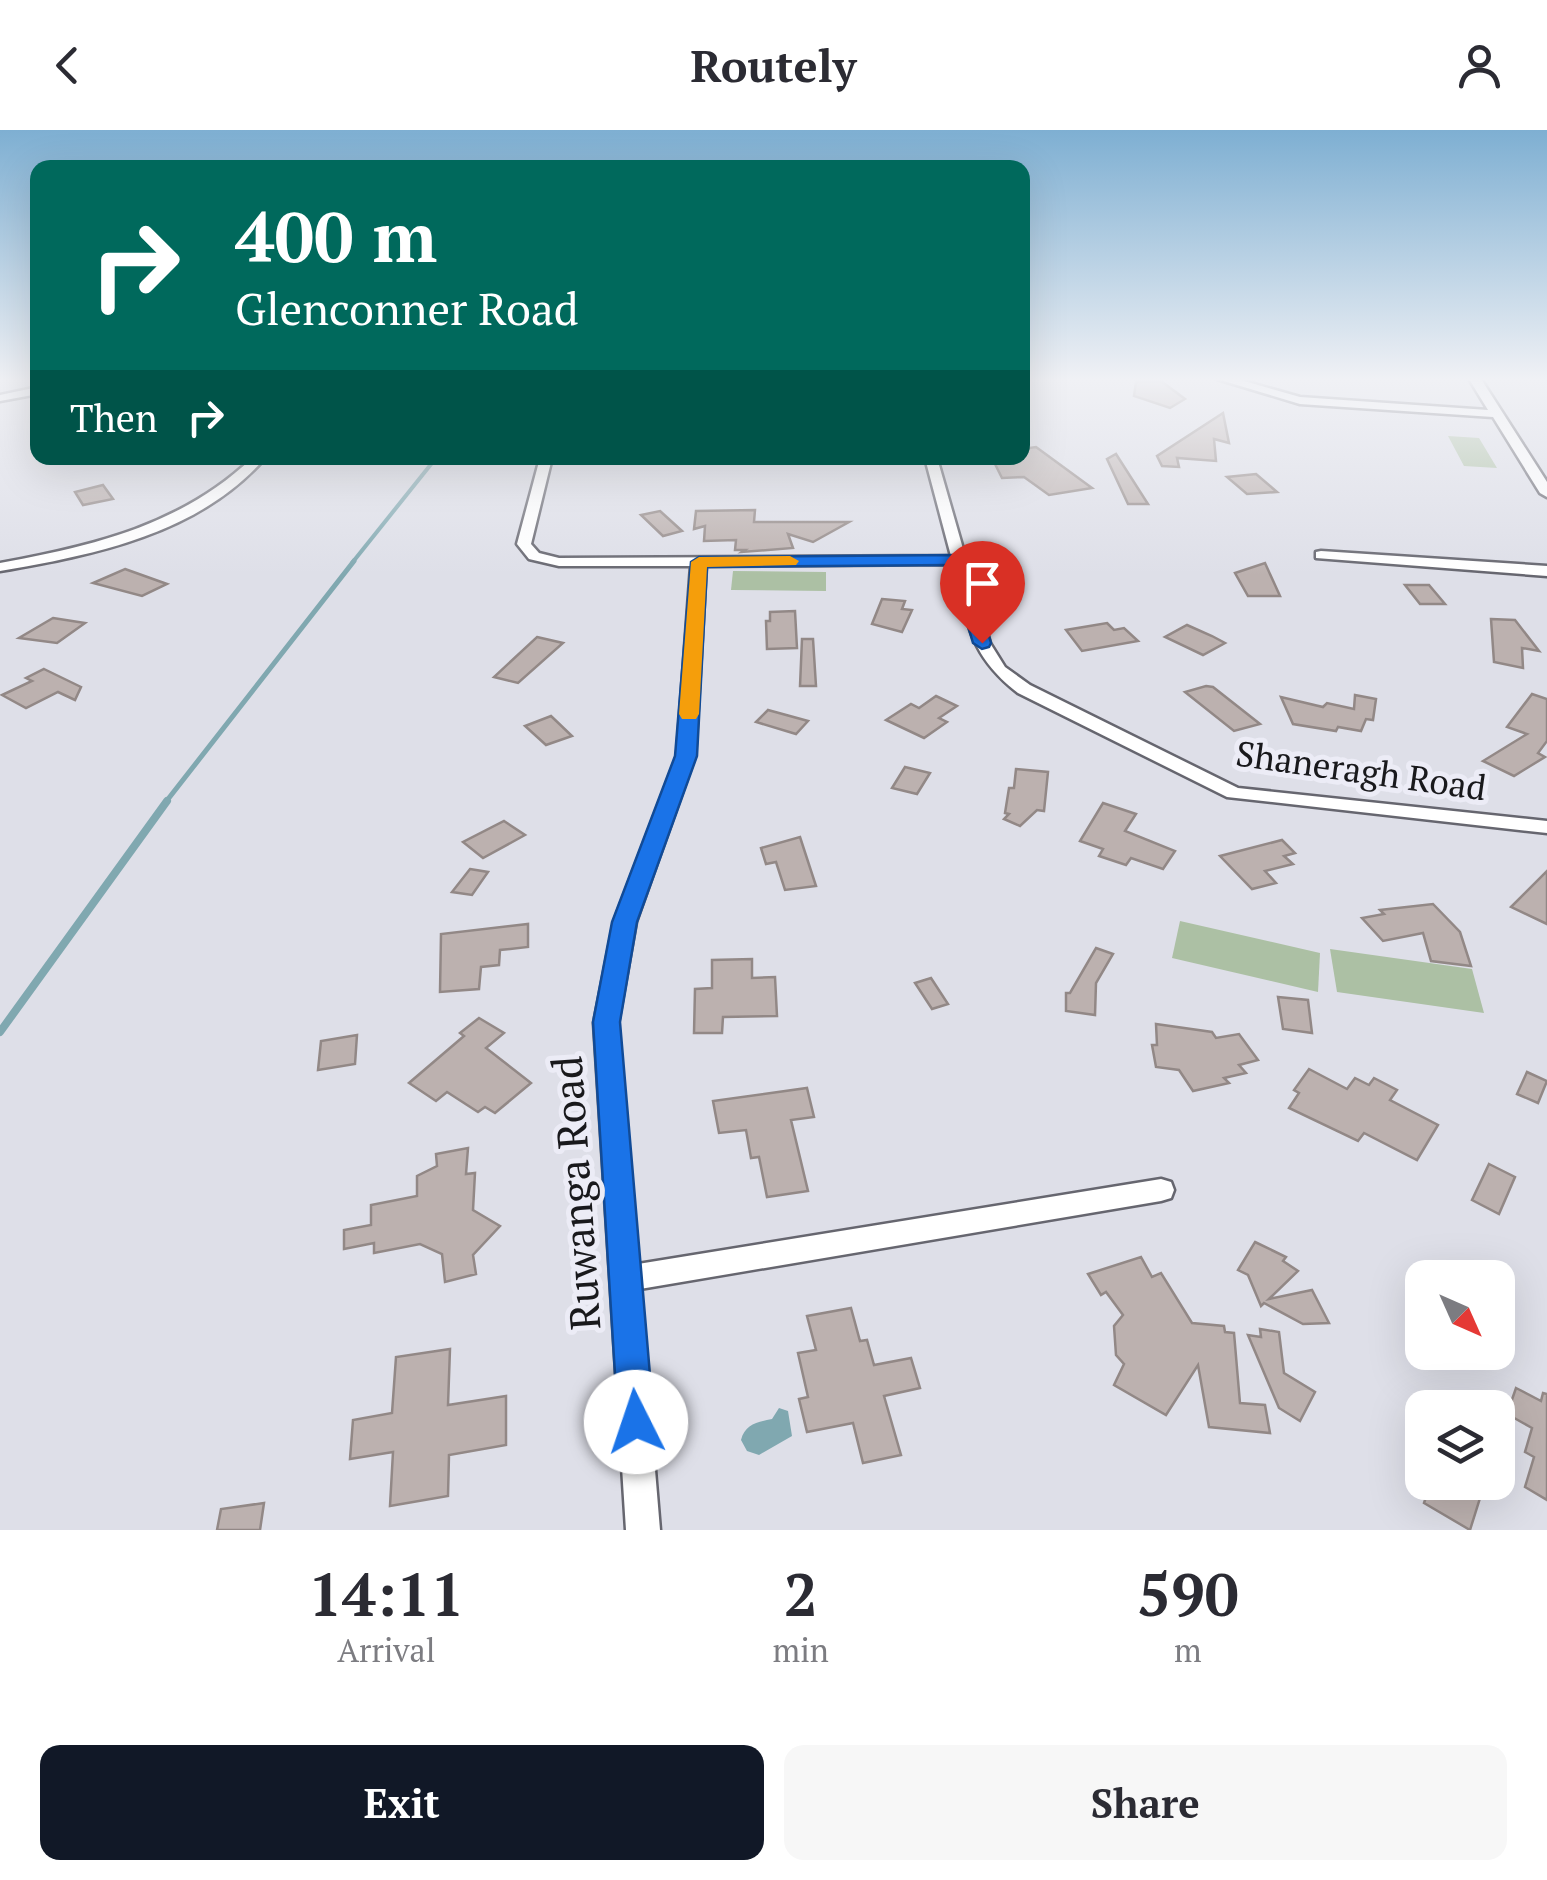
<!DOCTYPE html>
<style>
:root{--surface:#fff;--page:#f7f7f7;--text:#2b2b33;--muted:#7c7c81;--accent:#111827}
body{margin:0;font-family:"PT Serif",serif;background:var(--page);color:var(--text);height:100vh;display:flex;flex-direction:column;font-size:38px;white-space:nowrap}
*{box-sizing:border-box;margin:0}
p{font-size:32px;color:var(--muted)}
.icon{flex:none;width:55px;height:55px;fill:none;stroke:currentColor;stroke-width:2;stroke-linecap:round;stroke-linejoin:round}
.map{position:relative;height:1400px;overflow:hidden}
.sheet{display:flex;flex-direction:column;background:var(--surface);flex:1}
.sheet>*{flex:none}
.banner{position:absolute;left:30px;top:30px;width:1000px;height:305px;border-radius:20px;box-shadow:0 10px 40px #0002;background:#00695c;color:#fff;overflow:hidden}
.needle{width:65px;rotate:135deg}
.fabs{position:absolute;left:1405px;top:1130px;display:grid;gap:20px}
.fabs a{display:grid;place-items:center;width:110px;height:110px;border-radius:20px;background:var(--surface);box-shadow:0 10px 40px #0002;font-size:50px}
.pin{position:absolute;display:grid;place-items:center;width:85px;height:85px;color:#fff;margin:-102px -42px;border-radius:50% 50% 50% 0;rotate:-45deg;box-shadow:0 0 10px #0007}
.pin .icon{rotate:45deg}
.me{position:absolute;width:110px;margin:-55px;rotate:356deg;stroke-linejoin:round;filter:drop-shadow(0 0 8px #0008)}
.turn{display:flex;align-items:center;gap:35px;height:210px;padding:0 40px;font-size:45px}
.turn .icon{width:130px;height:130px;stroke-width:2.5}
.turn b{display:block;font-size:70px;line-height:85px}
.then{display:flex;align-items:center;height:95px;padding:0 40px;background:#0003;gap:20px;font-size:38px}
.eta{display:flex;justify-content:space-evenly;align-items:center;height:170px;text-align:center}
.eta b{font-size:60px;font-weight:600;line-height:70px}
.action{display:flex;gap:20px;margin-top:auto;padding:20px 40px}
.action a{flex:1;height:115px;border-radius:20px;background:var(--accent);color:#fff;font-size:40px;font-weight:600;line-height:115px;text-align:center}
.action a+a{background:var(--page);color:var(--text)}
header{display:flex;justify-content:space-between;align-items:center;height:130px;padding:0 40px;background:var(--surface);font-size:45px;font-weight:600}
.map>svg:first-child{display:block}
.green{fill:#acc0a4}
.water{fill:#80a8b0}
.lines{fill:none;stroke-linecap:round;stroke-linejoin:round}
.stream-far2{stroke:#80a8b0;stroke-width:4}
.stream-far1{stroke:#80a8b0;stroke-width:5}
.stream{stroke:#80a8b0;stroke-width:8}
.building{fill:#bcb1af;stroke:#928886;stroke-width:2.5}
.minor-casing{stroke:#66666f;stroke-width:5}
.minor{fill:#fff;fill-rule:evenodd}
.route{fill:#1a73e8;stroke:#114b97;stroke-width:2.5}
.slow{fill:#f59e0b}
.labels{text-anchor:middle;stroke-width:10;stroke-linejoin:round;paint-order:stroke}
.street-label{font-size:35px;fill:#19191c;stroke:#ececf6}
.near-street-label{font-size:42px;fill:#19191c;stroke:#ececf6}
</style>
<header><svg class="icon" aria-label="back" viewBox="0 0 24 24"><path d="M15 5l-7 7 7 7"/></svg>Routely<svg class="icon" aria-label="person" viewBox="0 0 24 24"><circle cx="12" cy="8" r="4"/><path d="M4 21q1-7 8-7t8 7"/></svg></header>
<div class="map">
<svg width="1547" height="1400" viewBox="0 0 1547 1400">
<rect width="100%" height="100%" fill="#dedfe8"/>
<g class="green">
<polygon points="1448,306 1479,308 1497,338 1464,336"/>
<polygon points="733,441 826,442 826,461 731,460"/>
<polygon points="1180,791 1320,823 1318,862 1172,828"/>
<polygon points="1330,819 1472,839 1484,883 1337,862"/>
</g>
<path class="water" d="M 779,1278 L 788,1281 L 792,1306 L 759,1325 L 747,1321 L 741,1310 C 745,1294 757,1292 772,1289 Z"/>
<g class="lines">
<polyline class="stream-far2" points="352,433 436,328"/>
<polyline class="stream-far1" points="165,673 354,431"/>
<polyline class="stream" points="0,902 167,671"/>
</g>
<g class="building">
<polygon points="1161,251 1185,269 1170,278 1134,266 1136,252"/>
<polygon points="1223,283 1229,313 1214,309 1216,331 1177,328 1179,337 1162,336 1157,326"/>
<polygon points="1036,317 1092,358 1049,365 1024,347 1002,348 992,328 1022,328 1022,319"/>
<polygon points="1116,324 1148,374 1128,374 1107,329"/>
<polygon points="1256,344 1277,362 1247,364 1227,347"/>
<polygon points="103,355 113,369 83,375 75,362"/>
<polygon points="755,380 754,392 849,392 813,412 788,404 793,418 742,422 745,420 735,420 736,410 704,411 705,396 694,399 696,381"/>
<polygon points="660,381 682,401 663,406 641,385"/>
<polygon points="1265,433 1280,466 1248,466 1235,443"/>
<polygon points="125,439 167,454 142,466 93,453"/>
<polygon points="1405,455 1429,455 1445,474 1420,474"/>
<polygon points="882,469 905,471 902,479 912,480 902,502 872,494"/>
<polygon points="795,481 797,518 767,519 766,491 770,491 770,482"/>
<polygon points="53,488 85,493 57,513 19,508"/>
<polygon points="1491,489 1515,490 1539,521 1522,518 1523,538 1494,532"/>
<polygon points="1107,493 1114,500 1124,498 1138,511 1082,521 1066,500"/>
<polygon points="1187,495 1212,506 1225,513 1203,525 1165,507"/>
<polygon points="537,507 563,513 518,553 494,547"/>
<polygon points="802,509 813,509 816,556 800,556"/>
<polygon points="44,539 81,557 75,570 58,562 26,578 2,565 32,551 26,548"/>
<polygon points="1206,556 1213,557 1260,594 1234,601 1185,562"/>
<polygon points="1532,564 1547,569 1547,611 1538,623 1545,627 1514,646 1483,631 1527,604 1507,597"/>
<polygon points="1355,565 1376,569 1373,590 1366,589 1361,601 1338,597 1336,601 1293,594 1281,567 1323,577 1327,573 1354,579"/>
<polygon points="936,566 957,576 939,588 947,592 924,608 886,590 911,574 919,578"/>
<polygon points="768,580 808,591 796,604 756,592"/>
<polygon points="551,586 572,606 546,615 525,596"/>
<polygon points="905,637 930,643 917,664 892,658"/>
<polygon points="1016,639 1048,642 1044,681 1037,680 1020,696 1004,689 1009,684 1005,683 1009,658 1014,658"/>
<polygon points="1103,673 1136,684 1125,701 1175,721 1163,739 1131,728 1126,735 1099,726 1103,719 1080,711"/>
<polygon points="504,691 525,705 483,728 463,712"/>
<polygon points="800,707 816,756 785,760 776,732 766,734 761,718"/>
<polygon points="1282,710 1295,723 1284,726 1293,734 1265,741 1276,753 1252,759 1220,726"/>
<polygon points="470,739 488,742 472,765 452,762"/>
<polygon points="1547,741 1547,794 1511,777"/>
<polygon points="1433,774 1460,802 1471,836 1431,831 1423,803 1383,811 1362,788 1384,784 1380,780"/>
<polygon points="528,794 528,817 500,820 499,835 481,837 479,859 440,862 441,804"/>
<polygon points="1096,818 1113,824 1096,853 1095,885 1066,881 1066,863 1070,863"/>
<polygon points="752,829 752,848 775,847 777,886 723,887 722,903 694,903 695,859 712,858 712,830"/>
<polygon points="931,848 948,874 932,879 915,853"/>
<polygon points="1278,867 1308,870 1312,903 1283,899"/>
<polygon points="479,888 504,903 486,918 531,953 495,983 485,977 478,982 447,962 436,971 409,953 464,906 460,903"/>
<polygon points="1156,894 1212,902 1216,908 1239,904 1258,930 1239,935 1246,943 1224,948 1229,953 1193,961 1179,940 1156,937 1152,915 1157,915"/>
<polygon points="357,905 355,934 318,940 321,911"/>
<polygon points="1309,939 1347,959 1355,948 1369,955 1374,948 1397,960 1390,970 1438,995 1417,1030 1364,1003 1358,1011 1289,978 1299,963 1294,960"/>
<polygon points="1527,942 1547,951 1538,973 1517,964"/>
<polygon points="807,958 814,987 791,990 808,1061 767,1067 759,1027 751,1028 746,1000 719,1003 713,971"/>
<polygon points="468,1018 466,1044 475,1043 473,1080 500,1096 473,1125 476,1144 445,1152 442,1124 420,1114 374,1123 374,1113 344,1119 344,1100 371,1095 371,1075 417,1066 417,1046 437,1036 436,1024"/>
<polygon points="1489,1034 1515,1047 1499,1084 1472,1070"/>
<polygon points="1255,1112 1286,1127 1283,1131 1298,1141 1269,1169 1312,1160 1329,1193 1303,1194 1264,1173 1261,1176 1248,1145 1238,1140"/>
<polygon points="1141,1127 1152,1147 1161,1143 1192,1193 1224,1196 1225,1202 1234,1203 1240,1273 1265,1275 1270,1303 1209,1297 1198,1235 1166,1285 1114,1255 1124,1234 1116,1225 1114,1196 1123,1185 1106,1162 1101,1165 1088,1144"/>
<polygon points="851,1178 860,1211 867,1210 874,1235 911,1228 920,1258 884,1266 901,1325 863,1333 853,1293 807,1302 799,1269 808,1267 798,1223 816,1220 807,1186"/>
<polygon points="1260,1199 1279,1202 1284,1243 1315,1262 1300,1291 1279,1278 1248,1205 1261,1207"/>
<polygon points="450,1219 448,1275 506,1266 506,1315 449,1325 448,1366 390,1376 393,1322 350,1329 353,1290 392,1283 396,1227"/>
<polygon points="1516,1258 1541,1271 1543,1263 1547,1264 1547,1370 1525,1357 1534,1327 1525,1322 1532,1298 1507,1284"/>
<polygon points="1431,1352 1454,1352 1480,1368 1470,1400 1424,1373"/>
<polygon points="264,1373 260,1400 217,1400 221,1379"/>
</g>
<g class="lines">
<g class="minor-casing">
<g id="minor">
<polygon points="1217,249 1237,249 1300,267 1488,280 1469,249 1481,249 1547,352 1547,367 1540,363 1493,287 1300,274"/>
<polygon points="38,257 38,264 0,271 0,265"/>
<path d="M 252,328 L 265,328 C 199,404 94,425 0,441 L 0,433 C 93,416 182,395 252,328 Z"/>
<path d="M 540,328 L 552,328 L 531,414 L 539,423 L 559,428 L 951,426 L 925,328 L 937,328 L 990,513 L 1005,537 L 1030,555 L 1238,658 L 1547,691 L 1547,703 L 1227,667 L 1018,563 C 968,524 968,492 953,434 L 706,436 L 695,626 L 636,792 L 618,893 L 638,1134 L 1161,1049 L 1171,1052 L 1174,1060 L 1171,1068 L 1161,1071 L 640,1159 L 660,1400 L 626,1400 L 594,893 L 614,792 L 677,626 L 691,436 L 559,436 L 529,429 L 517,414 Z"/>
<polygon points="1321,421 1547,436 1547,446 1316,428 1316,422"/>
</g>
</g>
<use href="#minor" class="minor"/>
</g>
<linearGradient id="sky" x2="0" y2="1"><stop stop-color="#7eafd2"/><stop offset="0.56" stop-color="#f0f1f5"/><stop offset="1" stop-color="#f0f1f5" stop-opacity="0"/></linearGradient>
<rect width="1547" height="445" fill="url(#sky)"/>
<polygon class="route" points="957,425 966,430 991,513 989,517 982,519 973,513 950,435 707,437 697,626 637,792 620,892 654,1292 648,1304 636,1310 623,1304 618,1292 593,892 612,792 675,626 691,432 699,427"/>
<polygon class="slow" points="790,426 799,431 796,435 707,437 699,584 696,589 682,589 679,584 691,432 699,427"/>
<g class="labels">
<g class="street-label">
<text transform="translate(1361 641) rotate(8)" y="12">Shaneragh Road</text>
</g>
<g class="near-street-label">
<text transform="translate(576 1063) rotate(-94)" y="15">Ruwanga Road</text>
</g>
</g>
</svg>
<div class="fabs">
<a><svg class="needle" viewBox="-14 -14 28 28"><path d="M0-13l5 13h-10z" fill="#e53935"/><path d="M0 13l5-13h-10z" fill="#7c7c81"/></svg></a>
<a><svg class="icon" aria-label="layers" viewBox="0 0 24 24"><path d="M12 4l9 5-9 5-9-5zM3 14l9 5 9-5"/></svg></a>
</div>
<div class="pin" style="left:982px;top:513px;background:#d93025"><svg class="icon" aria-label="arrive" viewBox="0 0 24 24"><path d="M6 21V4h12l-3 4 3 4H6"/></svg></div>
<svg class="me" style="left:636px;top:1292px" viewBox="-20 -20 40 40"><circle r="19" fill="#fff"/><path d="M0-13L10 11 0 6-10 11z" fill="#1a73e8"/></svg>
<div class="banner">
<div class="turn"><svg class="icon" aria-label="right" viewBox="0 0 24 24"><path d="M7 20v-9h11M14 6l5 5-5 5"/></svg><div><b>400 m</b>Glenconner Road</div></div>
<div class="then">Then<svg class="icon" aria-label="right" viewBox="0 0 24 24"><path d="M7 20v-9h11M14 6l5 5-5 5"/></svg></div>
</div>
</div>
<section class="sheet">
<div class="eta">
<div><b>14:11</b><p>Arrival</p></div>
<div><b>2</b><p>min</p></div>
<div><b>590</b><p>m</p></div>
</div>
<div class="action"><a>Exit</a><a>Share</a></div>
</section>
